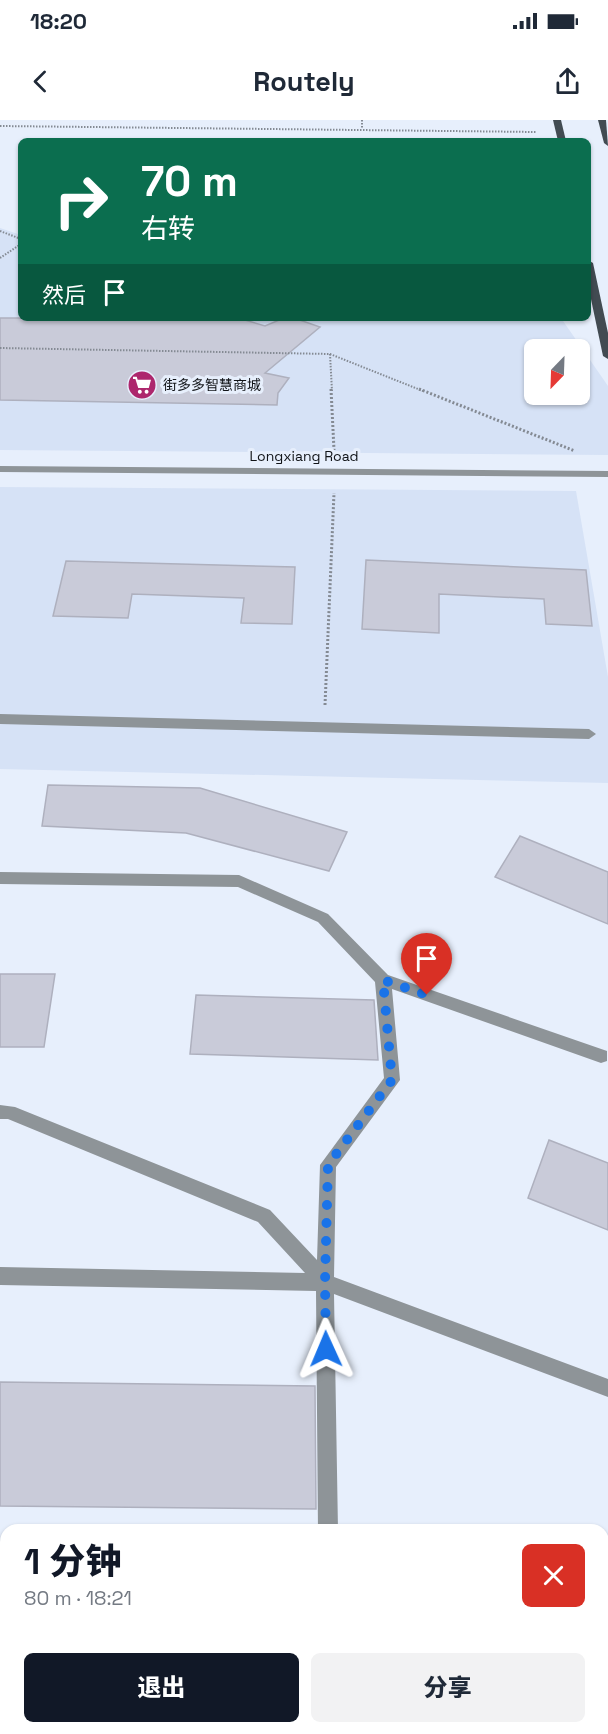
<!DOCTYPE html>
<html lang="zh">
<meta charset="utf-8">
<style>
:root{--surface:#fff;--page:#f2f2f3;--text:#1f2937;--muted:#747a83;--accent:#111827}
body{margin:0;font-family:"Space Grotesk","Noto Sans SC",sans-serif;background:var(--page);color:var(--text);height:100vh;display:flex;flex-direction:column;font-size:22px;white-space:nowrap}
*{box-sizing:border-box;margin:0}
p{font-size:20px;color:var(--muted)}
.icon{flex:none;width:33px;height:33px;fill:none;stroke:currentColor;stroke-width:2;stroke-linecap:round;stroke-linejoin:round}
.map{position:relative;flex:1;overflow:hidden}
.panel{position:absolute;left:0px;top:1404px;width:609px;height:210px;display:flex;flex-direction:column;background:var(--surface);border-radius:18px 18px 0 0;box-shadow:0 2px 4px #0004}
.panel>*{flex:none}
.hud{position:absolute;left:18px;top:18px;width:573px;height:183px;border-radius:9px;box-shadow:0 2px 4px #0004;background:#0b6e4f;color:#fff;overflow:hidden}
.needle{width:39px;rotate:203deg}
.buttons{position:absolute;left:524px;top:219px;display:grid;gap:12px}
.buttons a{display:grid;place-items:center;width:66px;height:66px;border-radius:9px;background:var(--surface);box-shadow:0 2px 4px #0004;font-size:30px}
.pin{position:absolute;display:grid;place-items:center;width:51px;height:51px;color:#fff;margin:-62px -26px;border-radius:50% 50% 50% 0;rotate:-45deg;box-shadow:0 0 6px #0007}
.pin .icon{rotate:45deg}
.me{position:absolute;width:66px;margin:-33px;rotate:359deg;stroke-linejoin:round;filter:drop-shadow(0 0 4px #0008)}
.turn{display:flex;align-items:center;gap:21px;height:126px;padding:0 24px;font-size:27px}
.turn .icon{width:78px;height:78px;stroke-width:2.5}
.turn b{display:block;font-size:42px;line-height:51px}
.then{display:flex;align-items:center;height:57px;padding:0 24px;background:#0003;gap:12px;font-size:22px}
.round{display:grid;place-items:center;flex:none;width:63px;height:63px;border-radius:9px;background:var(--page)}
.summary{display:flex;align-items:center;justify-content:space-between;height:102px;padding:0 24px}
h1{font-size:36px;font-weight:800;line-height:45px;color:var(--accent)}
.action{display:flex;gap:12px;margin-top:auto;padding:12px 24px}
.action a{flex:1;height:69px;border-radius:9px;background:var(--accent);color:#fff;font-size:24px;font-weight:800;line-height:69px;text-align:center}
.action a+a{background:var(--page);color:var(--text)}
.status{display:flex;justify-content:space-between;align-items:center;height:42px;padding:0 30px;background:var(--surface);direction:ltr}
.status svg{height:16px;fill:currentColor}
header{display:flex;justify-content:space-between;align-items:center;height:78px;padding:0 24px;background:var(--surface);font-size:27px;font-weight:800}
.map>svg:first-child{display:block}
.built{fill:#d6e2f6;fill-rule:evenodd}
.building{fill:#c9cbd9;stroke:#aeb0be;stroke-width:1.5}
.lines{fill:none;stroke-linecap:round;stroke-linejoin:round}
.path-far1{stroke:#848a93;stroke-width:2;stroke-dasharray:1.5 1.5;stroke-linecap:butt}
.path{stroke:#848a93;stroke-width:3;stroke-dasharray:2 2;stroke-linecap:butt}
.minor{fill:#8e9498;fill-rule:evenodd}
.major{fill:#424b52;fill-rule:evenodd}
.route{stroke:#1a73e8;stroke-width:10;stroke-dasharray:0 18}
.labels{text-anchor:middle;stroke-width:6;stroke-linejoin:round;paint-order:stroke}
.far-poi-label{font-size:14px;fill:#101317;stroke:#e7effc;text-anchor:start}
.far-street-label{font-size:14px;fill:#101317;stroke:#e7effc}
</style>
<div class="status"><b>18:20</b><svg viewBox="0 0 49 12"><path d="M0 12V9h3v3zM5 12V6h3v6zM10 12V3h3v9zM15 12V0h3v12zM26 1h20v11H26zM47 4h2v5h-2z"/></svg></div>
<header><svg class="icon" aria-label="back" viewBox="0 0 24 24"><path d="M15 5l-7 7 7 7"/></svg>Routely<svg class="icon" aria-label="share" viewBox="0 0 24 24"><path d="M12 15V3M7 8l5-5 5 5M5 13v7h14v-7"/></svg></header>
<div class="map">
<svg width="608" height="1614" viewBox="0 0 608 1614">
<rect width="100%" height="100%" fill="#e7effc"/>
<g class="built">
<path d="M 0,108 L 21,115 L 21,198 L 561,198 L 608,266 L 608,335 L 0,330 ZM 534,230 L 579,230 L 579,274 L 534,274 Z"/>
<polygon points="0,367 576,371 608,557 608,663 0,649"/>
</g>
<g class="building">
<polygon points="0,198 238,198 265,206 284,198 294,198 320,207 265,253 289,258 278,273 277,285 0,280"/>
<polygon points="366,440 586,450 592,506 546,504 544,479 439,474 439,513 362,509"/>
<polygon points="66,441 295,447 292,504 241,503 244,478 132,474 128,498 53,496"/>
<polygon points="48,665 200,668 347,712 329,751 186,713 42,706"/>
<polygon points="520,716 608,752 608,804 495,757"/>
<polygon points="0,854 55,854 44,927 0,927"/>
<polygon points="196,875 374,880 378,940 190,934"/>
<polygon points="549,1020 608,1043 608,1110 528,1078"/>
<polygon points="0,1262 315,1266 316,1389 0,1386"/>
</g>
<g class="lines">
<g class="path-far1">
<polyline points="362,0 362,9"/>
<polyline points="0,6 536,12"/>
<polyline points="0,111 21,119"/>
<polyline points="0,138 21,124"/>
<polyline points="0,228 330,234 332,271"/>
<polyline points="330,234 423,271"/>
</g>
<g class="path">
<polyline points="331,269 334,330"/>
<polyline points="419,269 575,331"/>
<polyline points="325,585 334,373"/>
</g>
<g class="minor">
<polygon points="0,346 608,351 608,357 0,352"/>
<polygon points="0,594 589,609 596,614 589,619 0,604"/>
<polygon points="0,752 239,755 328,794 388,855 607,931 607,941 601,943 392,869 400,960 336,1047 334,1157 608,1259 608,1277 334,1174 338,1410 318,1410 316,1171 0,1165 0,1147 305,1153 258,1102 8,999 0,999 0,985 15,987 270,1090 317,1140 320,1045 384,958 375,862 318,802 238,767 0,764"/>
<rect x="0" y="1507" width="6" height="20"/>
<rect x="320" y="1608" width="22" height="6"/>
<polygon points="507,1608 540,1608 543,1614 510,1614"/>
</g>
<g class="major">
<polygon points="553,0 561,0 566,21 558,21"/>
<polygon points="598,0 606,0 608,26 604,23"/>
<polygon points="588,140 593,143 608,213 608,239 603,236 588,165"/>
</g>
</g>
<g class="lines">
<polyline class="route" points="326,1229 325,1162 328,1045 392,960 383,860 427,875"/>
</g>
<defs>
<g id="supermarket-disc" transform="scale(1.5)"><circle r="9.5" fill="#ad276d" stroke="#e7effc"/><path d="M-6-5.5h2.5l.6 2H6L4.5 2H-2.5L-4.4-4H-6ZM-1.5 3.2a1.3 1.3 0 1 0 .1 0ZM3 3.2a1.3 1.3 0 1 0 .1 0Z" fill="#fff"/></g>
</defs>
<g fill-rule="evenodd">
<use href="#supermarket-disc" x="142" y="265"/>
</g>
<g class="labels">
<g class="far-poi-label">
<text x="163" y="270">街多多智慧商城</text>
</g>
<g class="far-street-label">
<text x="304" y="341">Longxiang Road</text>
</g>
</g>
</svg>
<div class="buttons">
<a><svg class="needle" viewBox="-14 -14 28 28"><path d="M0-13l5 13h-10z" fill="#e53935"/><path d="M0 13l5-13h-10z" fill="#747a83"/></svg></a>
</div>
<div class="pin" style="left:427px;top:875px;background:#d93025"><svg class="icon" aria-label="arrive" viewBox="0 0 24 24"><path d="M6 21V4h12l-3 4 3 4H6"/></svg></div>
<svg class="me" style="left:326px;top:1229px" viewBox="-20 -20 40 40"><path d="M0-17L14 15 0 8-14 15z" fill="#1a73e8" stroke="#fff" stroke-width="4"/></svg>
<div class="hud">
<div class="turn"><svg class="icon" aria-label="right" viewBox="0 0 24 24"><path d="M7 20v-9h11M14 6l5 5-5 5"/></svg><div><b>70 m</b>右转</div></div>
<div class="then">然后<svg class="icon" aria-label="arrive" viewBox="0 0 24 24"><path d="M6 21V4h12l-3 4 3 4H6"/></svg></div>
</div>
<section class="panel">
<div class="summary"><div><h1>1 分钟</h1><p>80 m · 18:21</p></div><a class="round" style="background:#d93025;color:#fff"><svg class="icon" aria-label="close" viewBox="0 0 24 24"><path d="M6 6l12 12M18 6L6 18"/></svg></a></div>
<div class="action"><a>退出</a><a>分享</a></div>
</section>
</div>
